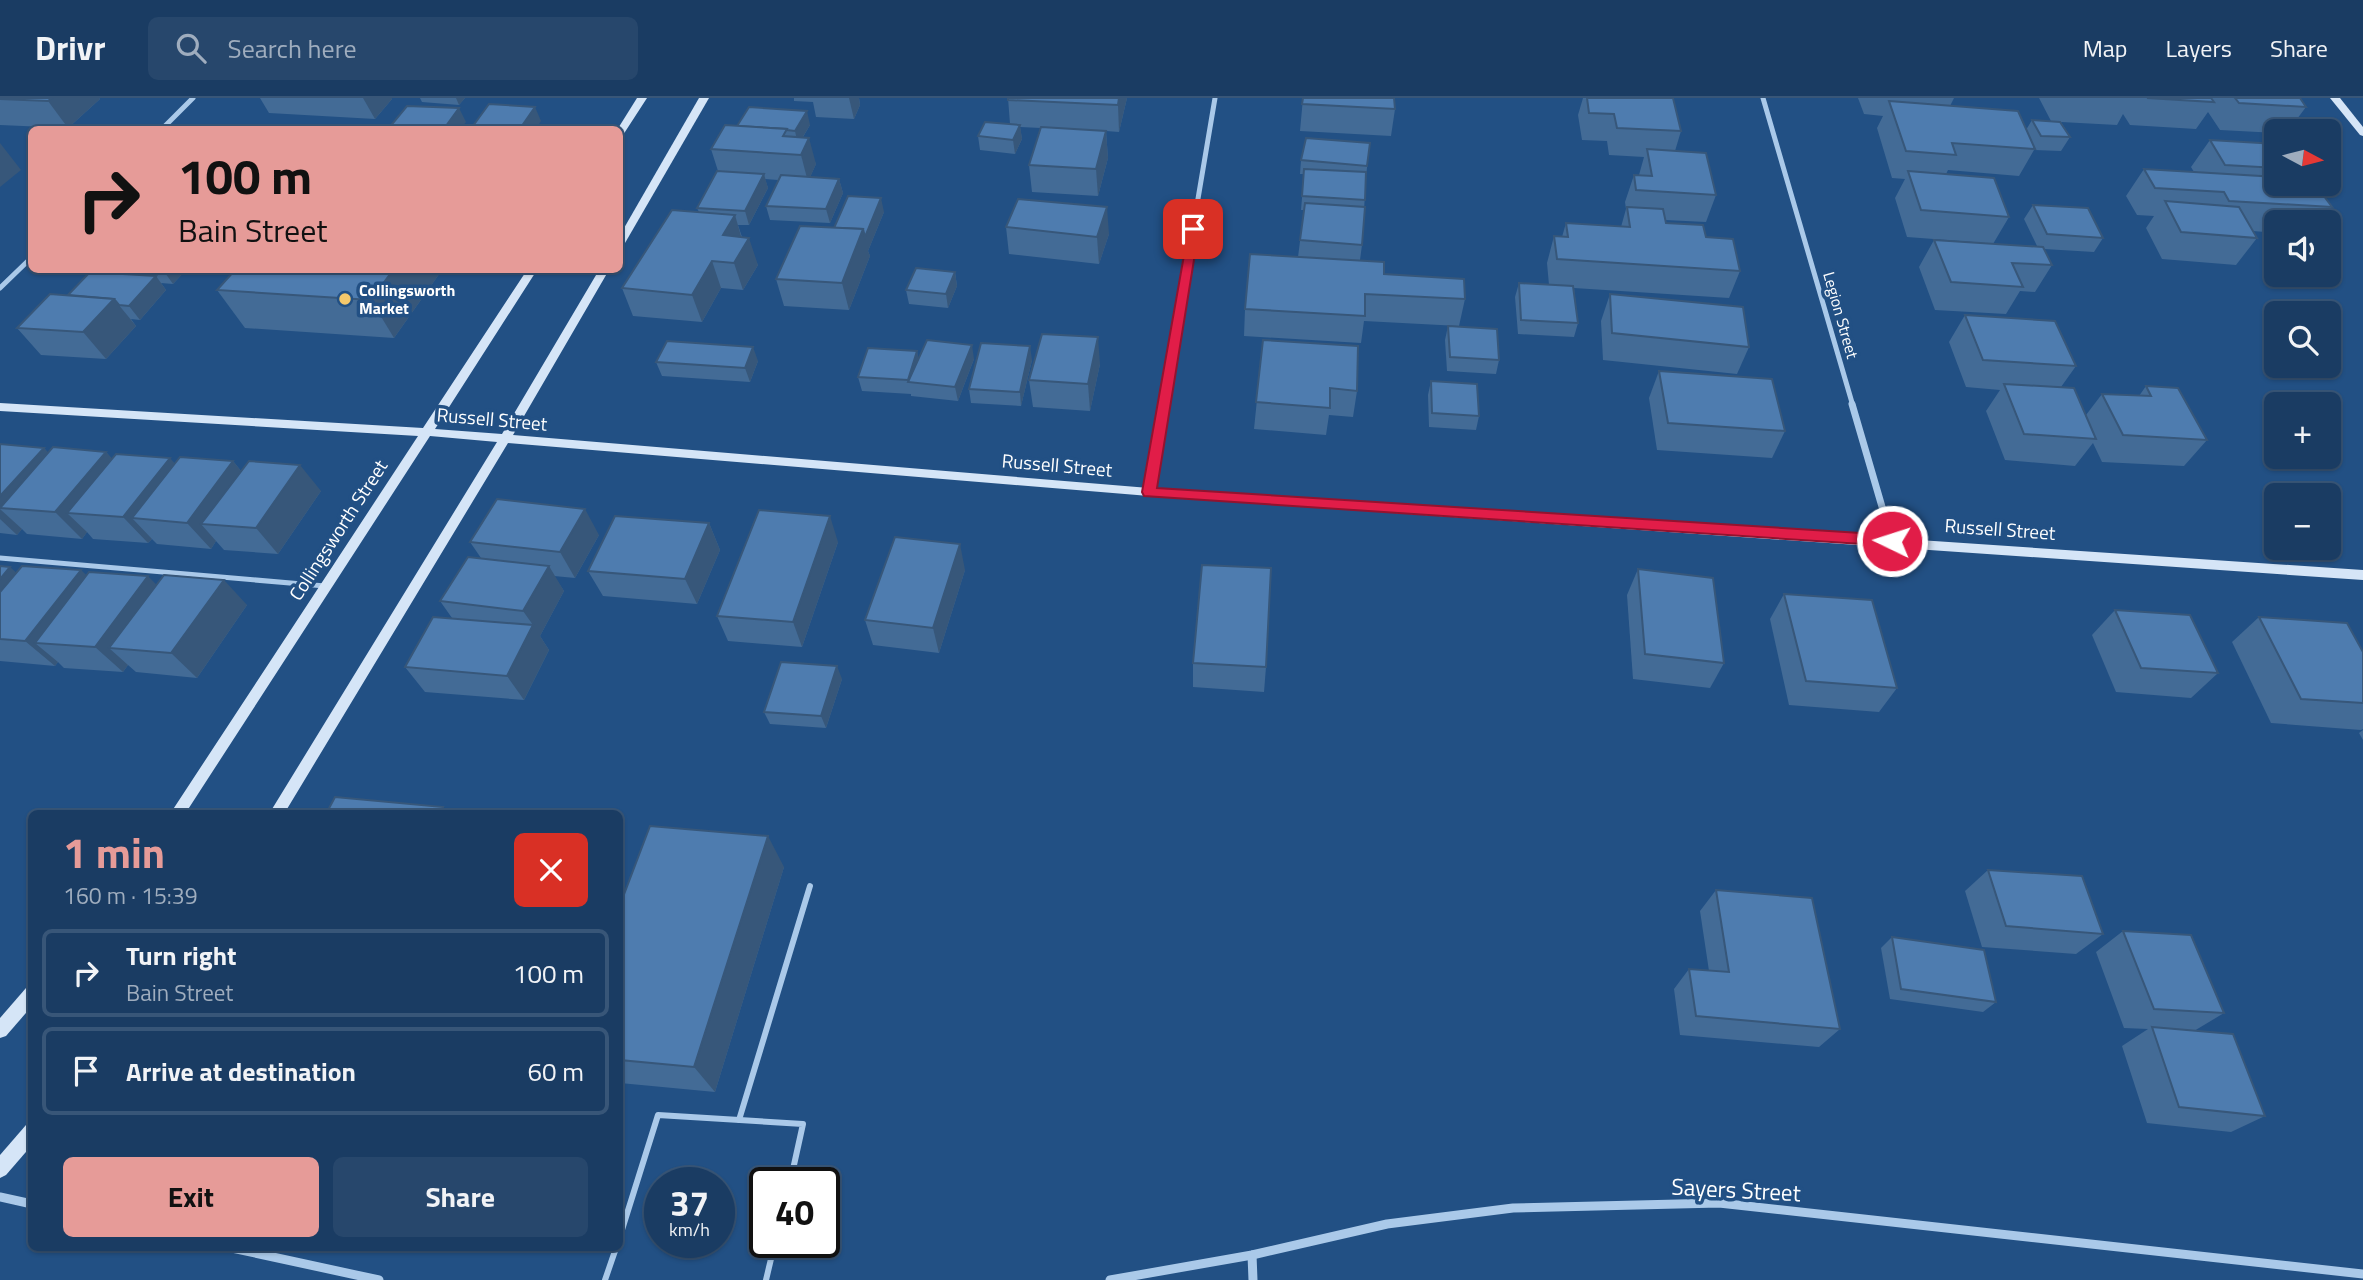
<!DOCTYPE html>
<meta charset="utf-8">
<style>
:root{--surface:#1a3c63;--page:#27476c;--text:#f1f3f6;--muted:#9fadbe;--line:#385678;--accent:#e69b98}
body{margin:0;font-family:"Titillium Web",sans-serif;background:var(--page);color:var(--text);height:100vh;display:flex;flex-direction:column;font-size:26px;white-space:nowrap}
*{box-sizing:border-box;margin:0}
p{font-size:23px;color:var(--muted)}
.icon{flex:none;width:38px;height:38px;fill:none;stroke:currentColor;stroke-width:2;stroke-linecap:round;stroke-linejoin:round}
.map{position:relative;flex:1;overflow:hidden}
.details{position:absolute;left:28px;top:712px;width:595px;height:441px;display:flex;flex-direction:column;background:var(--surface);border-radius:10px;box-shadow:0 2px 5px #0004,0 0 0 2px var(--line)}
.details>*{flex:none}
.hud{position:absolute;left:28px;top:28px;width:595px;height:147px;border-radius:10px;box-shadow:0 2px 5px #0004,0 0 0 2px var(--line);background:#e69b98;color:#111;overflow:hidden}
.needle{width:46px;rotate:97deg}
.buttons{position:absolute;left:2264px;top:21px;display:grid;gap:14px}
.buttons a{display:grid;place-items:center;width:77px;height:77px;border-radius:10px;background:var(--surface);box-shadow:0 2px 5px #0004,0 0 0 2px var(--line);font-size:35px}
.speed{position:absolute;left:644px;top:1069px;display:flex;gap:14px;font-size:35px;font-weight:700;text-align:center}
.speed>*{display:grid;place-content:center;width:91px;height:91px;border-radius:50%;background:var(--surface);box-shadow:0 2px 5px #0004,0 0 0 2px var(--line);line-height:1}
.speed small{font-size:18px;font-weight:400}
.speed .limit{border:4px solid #111;border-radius:10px;background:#fff;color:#111}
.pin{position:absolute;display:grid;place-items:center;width:60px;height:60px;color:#fff;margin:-30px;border-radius:14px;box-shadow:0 4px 10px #0006}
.me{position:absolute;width:77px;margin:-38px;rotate:274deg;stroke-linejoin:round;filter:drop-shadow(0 0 5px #0008)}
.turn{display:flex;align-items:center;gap:24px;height:147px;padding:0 35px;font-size:32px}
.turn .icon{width:91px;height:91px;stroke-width:2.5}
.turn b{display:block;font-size:49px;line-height:60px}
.round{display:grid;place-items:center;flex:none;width:74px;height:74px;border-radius:10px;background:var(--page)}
.head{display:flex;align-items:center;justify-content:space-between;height:119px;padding:0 35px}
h1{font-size:42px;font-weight:700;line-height:52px;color:var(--accent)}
.cta{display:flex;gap:14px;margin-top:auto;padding:14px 35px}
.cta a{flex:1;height:80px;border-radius:10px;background:var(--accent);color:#111;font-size:28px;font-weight:700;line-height:80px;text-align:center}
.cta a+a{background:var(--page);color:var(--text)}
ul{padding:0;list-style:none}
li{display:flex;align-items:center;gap:21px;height:88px;margin:0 14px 10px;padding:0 21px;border:4px solid var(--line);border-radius:10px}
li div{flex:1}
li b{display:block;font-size:26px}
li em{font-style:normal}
header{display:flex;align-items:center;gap:42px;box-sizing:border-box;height:98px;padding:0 35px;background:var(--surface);border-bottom:2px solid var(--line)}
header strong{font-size:33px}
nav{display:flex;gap:38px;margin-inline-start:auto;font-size:24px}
.search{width:490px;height:63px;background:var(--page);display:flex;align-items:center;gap:18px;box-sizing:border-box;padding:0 24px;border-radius:10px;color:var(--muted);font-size:26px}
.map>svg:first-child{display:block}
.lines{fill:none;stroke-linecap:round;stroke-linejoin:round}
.lane-far1{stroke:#aac9e9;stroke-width:5}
.lane{stroke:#aac9e9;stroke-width:6}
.street-far2{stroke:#aac9e9;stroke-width:5}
.street-far1{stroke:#aac9e9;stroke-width:7}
.street{stroke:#aac9e9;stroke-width:9}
.secondary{fill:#d5e5f7;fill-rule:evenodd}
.wall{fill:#436b96}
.shaded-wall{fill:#37577a}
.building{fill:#4e7caf;stroke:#37577a;stroke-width:2}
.route{fill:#e11d48;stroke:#92132f;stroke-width:2}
.poi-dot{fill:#f5c96c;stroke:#225084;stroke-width:2.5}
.labels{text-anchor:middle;stroke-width:7;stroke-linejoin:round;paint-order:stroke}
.far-poi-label{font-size:16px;font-weight:bold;fill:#fff;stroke:#225084;text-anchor:start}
.far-street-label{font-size:16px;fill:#fff;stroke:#225084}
.street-label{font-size:19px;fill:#fff;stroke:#225084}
.near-street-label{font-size:23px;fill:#fff;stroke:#225084}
</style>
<header>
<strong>Drivr</strong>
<div class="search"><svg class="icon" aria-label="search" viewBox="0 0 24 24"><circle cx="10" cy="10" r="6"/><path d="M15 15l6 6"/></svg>Search here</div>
<nav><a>Map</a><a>Layers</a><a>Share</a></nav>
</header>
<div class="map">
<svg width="2363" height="1182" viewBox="0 0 2363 1182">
<rect width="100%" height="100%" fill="#225084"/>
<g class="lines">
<polyline class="lane-far1" points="0,460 325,488"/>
<g class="lane">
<polyline points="739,1022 810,788"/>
<polyline points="620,1138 658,1017 803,1026 790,1085"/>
<polyline points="605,1182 616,1150"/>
<polyline points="766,1182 775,1144"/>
</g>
<g class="street-far2">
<polyline points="1763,0 1853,308"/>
<polyline points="161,32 193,0"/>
<polyline points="0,190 32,159"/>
<polyline points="1163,308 1215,0"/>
</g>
<g class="street-far1">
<polyline points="1852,306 1892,443"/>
<polyline points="1149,394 1164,306"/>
</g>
<g class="street">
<polyline points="0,1099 32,1106"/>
<polyline points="232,1150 379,1182"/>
<polyline points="1252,1157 1253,1182"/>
<polyline points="1110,1182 1252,1157 1387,1126 1513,1110 1719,1105 2363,1176"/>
</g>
<g class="secondary">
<polygon points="637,0 647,0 623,37 620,38 620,32 617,32"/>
<polygon points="699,0 709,0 625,145 620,148 620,137"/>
<polygon points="2330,0 2340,0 2363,29 2363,38 2360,37"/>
<polygon points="527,172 537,172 435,331 502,336 599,172 609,172 513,337 1149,390 2363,472 2363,482 1149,398 508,345 284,716 269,716 497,344 430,338 185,716 170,716 418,338 0,313 0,305 423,330"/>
<polygon points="32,887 32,908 6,938 0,940 0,920 26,890"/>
<polygon points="32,1024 32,1047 6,1077 0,1080 0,1057 26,1027"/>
</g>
</g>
<g class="wall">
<polygon points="0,0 99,0 100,1 68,30 0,27"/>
<polygon points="260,0 392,0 392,1 375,21 269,15"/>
<polygon points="420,0 465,0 459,7 422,4"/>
<polygon points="794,0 859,0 860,7 854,21 816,19 813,4 794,3"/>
<polygon points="1008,0 1127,0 1119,34 1106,33 1108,60 1098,98 1032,94 1029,67 1041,30 1020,29 1022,41 1015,56 980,52 978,38 1010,26"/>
<polygon points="1303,0 1395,11 1391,38 1300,33"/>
<polygon points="1583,0 1673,0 1681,33 1675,53 1716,97 1706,124 1665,122 1666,125 1706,139 1740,173 1729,200 1574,190 1578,225 1574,239 1518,236 1515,199 1519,185 1549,187 1547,165 1554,138 1562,139 1566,125 1621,129 1626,111 1625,104 1634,77 1639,77 1644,59 1609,57 1607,43 1582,42 1578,17"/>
<polygon points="1858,0 1954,0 1950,8 2026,32 2032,22 2051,23 2039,0 2300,0 2306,9 2288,33 2277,33 2277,35 2220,32 2208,14 2196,31 2130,27 2123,16 2117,27 2061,24 2070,39 2061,53 2034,52 2019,78 1948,72 1946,76 2009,119 1993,146 2037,148 2024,121 2033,107 2103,140 2094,154 2044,151 2052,167 2035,194 2020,193 2006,216 1935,212 1919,169 1934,142 1987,145 1907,139 1895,100 1905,81 1892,80 1877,30 1883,18 1864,16"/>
<polygon points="810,27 803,39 816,66 810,79 839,81 843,95 830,125 770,122 766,108 778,82 765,81 768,90 749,127 738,127 742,139 758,167 743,192 721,190 702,224 633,218 622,190 699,114 697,110 718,73 711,51 737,28"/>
<polygon points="2210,42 2277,46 2277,86 2327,86 2321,94 2332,109 2320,124 2277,124 2277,135 2253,133 2257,140 2236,167 2162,161 2146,130 2154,118 2137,117 2126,98 2144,71 2194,74 2191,69"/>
<polygon points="1370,45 1366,78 1362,147 1360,162 1384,176 1465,201 1459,228 1364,223 1361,245 1244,238 1245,211 1298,159 1304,112 1301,112 1304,76 1300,76 1301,62"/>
<polygon points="2329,63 2337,74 2329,83"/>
<polygon points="884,114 868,153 870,158 849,212 784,208 776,181 834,130"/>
<polygon points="1006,129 1109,136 1099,166 1009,156"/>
<polygon points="102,172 186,172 173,186 161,185 166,192 140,222 131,221 136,228 106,261 41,257 17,230 105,175"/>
<polygon points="235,172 442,172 394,240 245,230 217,192"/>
<polygon points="955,174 957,188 948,210 909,206 906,192"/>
<polygon points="1610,196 1749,249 1737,276 1603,262 1601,223"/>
<polygon points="1965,217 2076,268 2061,289 2086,317 2102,296 2139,298 2146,288 2207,342 2184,368 2102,364 2093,345 2075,368 2005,362 1986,313 2000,292 1966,289 1949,244"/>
<polygon points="1448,228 1499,262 1496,276 1447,273 1445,242"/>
<polygon points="1263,242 1357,293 1353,319 1329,317 1326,337 1254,331"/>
<polygon points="917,253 918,260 974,261 958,303 911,298 911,296 862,293 858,279"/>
<polygon points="1032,262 1021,308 971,305 969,291"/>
<polygon points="758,263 750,284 662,278 656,264"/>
<polygon points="1100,266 1090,313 1033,309 1029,282"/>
<polygon points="1659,273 1785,333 1772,360 1657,352 1649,300"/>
<polygon points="1431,283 1479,318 1476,332 1429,329 1428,297"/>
<polygon points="0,346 44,350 48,355 106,354 112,361 175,366 233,363 241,373 321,393 278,456 224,452 216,443 211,451 157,446 152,441 148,445 93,441 87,434 82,441 27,436 22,431 17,437 0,435"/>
<polygon points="709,425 720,452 697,506 603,498 588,473"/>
<polygon points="599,437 575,480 554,478 564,493 540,538 549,552 524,602 425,594 405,569 452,520 440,503 481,460 470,444"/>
<polygon points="838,444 802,549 728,543 717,518"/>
<polygon points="0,468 17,475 87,478 156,487 247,507 197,580 136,574 128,567 123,574 64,570 58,564 55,568 0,563"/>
<polygon points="1638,471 1724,565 1710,590 1633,581 1627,497"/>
<polygon points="965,472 939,555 873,547 865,522"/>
<polygon points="1784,496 1897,590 1879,614 1789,607 1770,521"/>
<polygon points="2115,512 2218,575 2191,600 2116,594 2092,537"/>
<polygon points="2259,519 2363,554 2363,631 2361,632 2271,625 2232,544"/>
<polygon points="1193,565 1266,569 1264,594 1193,589"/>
<polygon points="842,581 826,630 770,626 764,614"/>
<polygon points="2363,632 2363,642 2359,635"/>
<polygon points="784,769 715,994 620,985 620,807"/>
<polygon points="1988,772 2103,836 2076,856 1982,849 1965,793"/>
<polygon points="1716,792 1840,931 1819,949 1680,937 1674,891 1689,871 1709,873 1700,813"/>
<polygon points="2123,833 2224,915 2194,933 2265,1018 2231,1034 2147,1025 2122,948 2148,931 2124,930 2096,854"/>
<polygon points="1892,839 1996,904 1983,914 1890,901 1881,850"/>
</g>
<g class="shaded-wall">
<polygon points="52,0 99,0 100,1 68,30 48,3"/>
<polygon points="363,0 392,0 392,1 375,21"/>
<polygon points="456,0 465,0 459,7"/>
<polygon points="849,0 859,0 860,7 854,21"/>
<polygon points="1119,0 1127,0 1119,34 1118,7"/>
<polygon points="535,9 541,23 535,32 519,32"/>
<polygon points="459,10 466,24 460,32 443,32"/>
<polygon points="807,13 810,27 798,47 795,33"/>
<polygon points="1020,27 1022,41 1015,56 1013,42"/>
<polygon points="1106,33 1108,60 1098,98 1096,71"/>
<polygon points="809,40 816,66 808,84 801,57"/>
<polygon points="0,45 21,72 0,89"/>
<polygon points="764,76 768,90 749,127 745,113"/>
<polygon points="839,81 843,95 830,125 826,111"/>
<polygon points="881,100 884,114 868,153 870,158 849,212 842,185 863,131"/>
<polygon points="1107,109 1109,136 1099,166 1097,139"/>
<polygon points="735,117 743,145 723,137"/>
<polygon points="749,140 758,167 743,192 734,165"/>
<polygon points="712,163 721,190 702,224 692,197"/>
<polygon points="163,172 186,172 173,186"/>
<polygon points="393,172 442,172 394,240 371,202"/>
<polygon points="955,174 957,188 948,210 946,196"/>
<polygon points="156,178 166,192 140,222 129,208"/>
<polygon points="114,201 136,228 106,261 83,234"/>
<polygon points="1098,239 1100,266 1090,313 1088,286"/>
<polygon points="972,247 974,261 958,303 955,289"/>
<polygon points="1030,248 1032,262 1021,308 1020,294"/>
<polygon points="753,249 758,263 750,284 745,270"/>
<polygon points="917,253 920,268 908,282"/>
<polygon points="44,350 69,377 0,410 0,398"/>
<polygon points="106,354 130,380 67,415 87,434 82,441 55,414"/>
<polygon points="170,360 193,386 132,420 152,441 148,445 123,419"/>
<polygon points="233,363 255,390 201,426 216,443 211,451 187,425"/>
<polygon points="300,367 321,393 278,456 256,430"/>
<polygon points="0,411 22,431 17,437 0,421"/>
<polygon points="585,411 599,437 575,480 560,454"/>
<polygon points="830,418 838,444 802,549 793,524"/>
<polygon points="709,425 720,452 697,506 685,481"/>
<polygon points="960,446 965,472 939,555 933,530"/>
<polygon points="549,468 564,493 540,538 549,552 524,602 507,578 533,527 523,513"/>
<polygon points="10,469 39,495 0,540 0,481"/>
<polygon points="81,472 108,498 35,545 58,564 55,568 25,543"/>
<polygon points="148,478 173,504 109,550 128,567 123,574 95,549"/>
<polygon points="224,482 247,507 197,580 171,555"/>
<polygon points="837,568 842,581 826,630 821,618"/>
<polygon points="443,709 449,716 439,716"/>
<polygon points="768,738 784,769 715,994 694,969"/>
</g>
<g class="building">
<polygon points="0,0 52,0 48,3 0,1"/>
<polygon points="1008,0 1119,0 1118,7 1008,2"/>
<polygon points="1303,0 1394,0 1395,11 1302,6"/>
<polygon points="1587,0 1673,0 1681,33 1617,30 1614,16 1589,15"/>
<polygon points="2147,0 2211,0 2214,4"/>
<polygon points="2235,0 2300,0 2306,9 2239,5"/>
<polygon points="1889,3 2018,13 2035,51 1952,45 1956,57 1906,53"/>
<polygon points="489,6 535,9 519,32 470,32"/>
<polygon points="407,8 459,10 443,32 388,31"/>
<polygon points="749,9 807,13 795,33 787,32 787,31 737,28"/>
<polygon points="2032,22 2060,24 2070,39 2041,38"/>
<polygon points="985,24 1020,27 1013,42 978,38"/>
<polygon points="725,27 787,31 783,38 809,40 801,57 711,51"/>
<polygon points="1041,29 1106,33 1096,71 1029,67"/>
<polygon points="1306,40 1370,45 1367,68 1301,62"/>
<polygon points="2210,42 2277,46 2277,70 2225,67"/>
<polygon points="1647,51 1706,55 1716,97 1636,92 1634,77 1652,78"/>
<polygon points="2329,63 2337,74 2329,73"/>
<polygon points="1304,71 1366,74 1365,102 1302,98"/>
<polygon points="2144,71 2277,79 2277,86 2315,86 2332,109 2229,103 2224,94 2155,90"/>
<polygon points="717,73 764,76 745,113 697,110"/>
<polygon points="1908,73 1994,80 2009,119 1921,112"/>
<polygon points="781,77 839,81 826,111 766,108"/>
<polygon points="848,98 881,100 865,139 863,131 834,130"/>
<polygon points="1018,101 1107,109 1097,139 1006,129"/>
<polygon points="2165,103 2239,109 2257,140 2181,134"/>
<polygon points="1305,105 1365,109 1362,147 1300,142"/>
<polygon points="2033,107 2088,110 2103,140 2047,136"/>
<polygon points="1627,109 1663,111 1666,125 1703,127 1706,139 1733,141 1740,173 1557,161 1554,138 1568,139 1566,125 1630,129"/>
<polygon points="672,112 735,117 723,137 749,140 734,165 712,163 692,197 622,190"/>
<polygon points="800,128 863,131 842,185 776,181"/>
<polygon points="1934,142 2043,149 2052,167 2012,165 2023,189 1951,184"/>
<polygon points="1250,156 1384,164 1384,176 1464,181 1465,201 1365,196 1365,218 1245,211"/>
<polygon points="916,170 955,174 946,196 906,192"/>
<polygon points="235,172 393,172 371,202 217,192"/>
<polygon points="90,174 156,178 129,208 119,207 114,201 68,197"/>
<polygon points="1519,185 1573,188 1578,225 1521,222"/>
<polygon points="50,196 114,201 83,234 17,230"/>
<polygon points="1610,196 1743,209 1749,249 1612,235"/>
<polygon points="1965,217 2055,223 2076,268 1983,262"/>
<polygon points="1448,228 1497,231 1499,262 1450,259"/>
<polygon points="1042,236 1098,239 1088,286 1029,282"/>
<polygon points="927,242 972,247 955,289 908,284"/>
<polygon points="1263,242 1358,248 1357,293 1330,290 1330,310 1256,304"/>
<polygon points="667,243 753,249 745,270 656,264"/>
<polygon points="981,245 1030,248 1020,294 969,291"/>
<polygon points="868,250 917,253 908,282 858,279"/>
<polygon points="1659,273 1772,281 1785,333 1668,325"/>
<polygon points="1431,283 1477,286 1479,318 1432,315"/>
<polygon points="2004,286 2074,290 2096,341 2024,336"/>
<polygon points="2146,288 2178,290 2207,342 2123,337 2102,296 2151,298"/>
<polygon points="0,346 44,350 0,398"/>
<polygon points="53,349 106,354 55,414 0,410"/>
<polygon points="116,356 170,360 123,419 67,415"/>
<polygon points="180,359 233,363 187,425 132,420"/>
<polygon points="249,363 300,367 256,430 201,426"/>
<polygon points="497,401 585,411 560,454 470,444"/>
<polygon points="759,412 830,418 793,524 717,518"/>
<polygon points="615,418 709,425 685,481 588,473"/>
<polygon points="895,439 960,446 933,530 865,522"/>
<polygon points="468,459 549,468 523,513 440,503"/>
<polygon points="1202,467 1271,470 1266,569 1193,565"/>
<polygon points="0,468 10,469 0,481"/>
<polygon points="22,468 81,472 25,543 0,541 0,494"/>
<polygon points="1638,471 1713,480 1724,565 1645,556"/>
<polygon points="89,474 148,478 95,549 35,545"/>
<polygon points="164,477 224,482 171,555 109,550"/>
<polygon points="1784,496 1872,502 1897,590 1806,583"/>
<polygon points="2115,512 2190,517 2218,575 2141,570"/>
<polygon points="433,519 533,527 507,578 405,569"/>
<polygon points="2259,519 2347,525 2363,554 2363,605 2301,601"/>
<polygon points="781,564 837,568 821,618 764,614"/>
<polygon points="335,699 443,709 439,716 326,716"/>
<polygon points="650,728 768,738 694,969 620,962 620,807"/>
<polygon points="1988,772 2082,778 2103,836 2006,828"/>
<polygon points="1716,792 1812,800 1840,931 1696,918 1689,871 1729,874"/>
<polygon points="2123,833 2191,837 2224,915 2154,911"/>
<polygon points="1892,839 1984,852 1996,904 1901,891"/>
<polygon points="2152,929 2233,936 2265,1018 2179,1009"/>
</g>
<polygon class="route" points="1189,129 1199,131 1157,390 1892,437 1899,443 1892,448 1144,398 1142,394"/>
<circle class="poi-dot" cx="345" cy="201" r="7"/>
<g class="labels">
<g class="far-poi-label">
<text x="359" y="198">Collingsworth<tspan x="359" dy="18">Market</tspan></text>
</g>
<g class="far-street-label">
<text transform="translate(1841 217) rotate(74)" y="6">Legion Street</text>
</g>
<g class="street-label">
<text transform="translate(492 321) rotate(5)" y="7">Russell Street</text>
<text transform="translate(1057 367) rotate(5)" y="7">Russell Street</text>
<text transform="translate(2000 431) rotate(4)" y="7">Russell Street</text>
<text transform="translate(338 432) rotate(-57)" y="7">Collingsworth Street</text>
</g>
<g class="near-street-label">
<text transform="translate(1736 1092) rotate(3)" y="8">Sayers Street</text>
</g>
</g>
</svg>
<div class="buttons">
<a><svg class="needle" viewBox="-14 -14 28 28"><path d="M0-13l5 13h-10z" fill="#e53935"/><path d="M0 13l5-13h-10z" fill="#9fadbe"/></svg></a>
<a><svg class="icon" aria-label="sound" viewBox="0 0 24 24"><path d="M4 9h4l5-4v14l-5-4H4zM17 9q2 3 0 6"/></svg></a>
<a><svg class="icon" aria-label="search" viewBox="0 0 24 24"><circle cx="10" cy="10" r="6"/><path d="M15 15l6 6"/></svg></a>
<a>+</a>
<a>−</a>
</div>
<div class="speed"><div>37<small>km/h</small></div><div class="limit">40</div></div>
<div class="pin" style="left:1193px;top:131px;background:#d93025"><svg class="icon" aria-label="arrive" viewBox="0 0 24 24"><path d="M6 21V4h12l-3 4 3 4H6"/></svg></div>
<svg class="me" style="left:1892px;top:443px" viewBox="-20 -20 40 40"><circle r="17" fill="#e11d48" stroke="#fff" stroke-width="3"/><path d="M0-11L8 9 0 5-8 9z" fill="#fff"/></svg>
<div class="hud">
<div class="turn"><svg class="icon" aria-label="right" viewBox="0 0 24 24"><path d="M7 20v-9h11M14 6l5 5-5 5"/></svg><div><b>100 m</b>Bain Street</div></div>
</div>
<section class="details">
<div class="head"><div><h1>1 min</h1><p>160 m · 15:39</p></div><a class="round" style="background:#d93025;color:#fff"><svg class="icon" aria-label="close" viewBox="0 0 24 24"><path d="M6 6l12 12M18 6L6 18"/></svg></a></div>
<ul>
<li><svg class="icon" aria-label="right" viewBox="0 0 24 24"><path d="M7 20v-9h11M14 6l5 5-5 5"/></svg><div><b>Turn right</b><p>Bain Street</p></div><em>100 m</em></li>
<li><svg class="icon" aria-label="arrive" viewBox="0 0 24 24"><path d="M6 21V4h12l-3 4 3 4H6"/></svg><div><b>Arrive at destination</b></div><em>60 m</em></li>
</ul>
<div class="cta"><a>Exit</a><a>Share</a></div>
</section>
</div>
